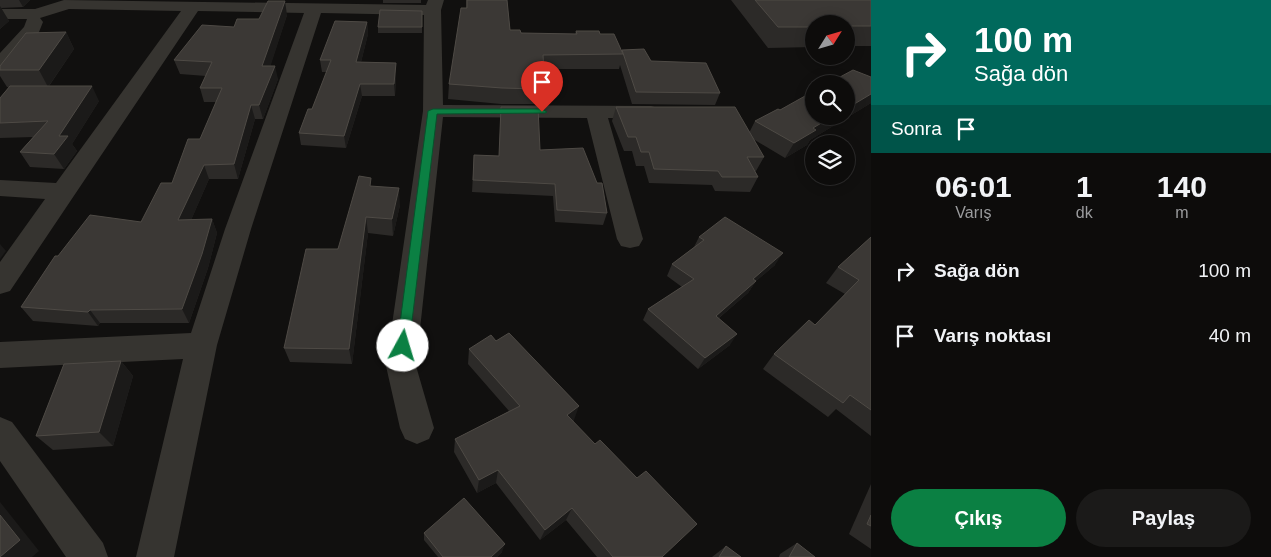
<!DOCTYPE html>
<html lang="tr">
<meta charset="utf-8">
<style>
:root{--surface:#0d0c0b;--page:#1b1a19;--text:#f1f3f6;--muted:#9a9b9d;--line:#2d2c2c;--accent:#0b8043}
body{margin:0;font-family:Helvetica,sans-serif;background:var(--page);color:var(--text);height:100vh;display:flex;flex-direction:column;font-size:19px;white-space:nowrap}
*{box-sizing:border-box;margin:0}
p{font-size:16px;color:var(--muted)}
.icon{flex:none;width:28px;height:28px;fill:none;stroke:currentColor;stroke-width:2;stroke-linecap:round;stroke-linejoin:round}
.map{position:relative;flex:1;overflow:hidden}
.sheet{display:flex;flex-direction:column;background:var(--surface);width:400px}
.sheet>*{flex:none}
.top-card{background:#00695c;color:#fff;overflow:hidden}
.needle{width:32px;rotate:53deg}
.tools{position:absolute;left:805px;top:15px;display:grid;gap:10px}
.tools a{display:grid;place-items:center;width:50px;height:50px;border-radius:50%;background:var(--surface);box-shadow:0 2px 12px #0003,0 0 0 1px var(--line);font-size:25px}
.pin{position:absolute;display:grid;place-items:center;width:42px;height:42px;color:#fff;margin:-51px -21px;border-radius:50% 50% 50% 0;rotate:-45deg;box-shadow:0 0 5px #0007}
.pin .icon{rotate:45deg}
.me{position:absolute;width:55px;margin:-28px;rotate:6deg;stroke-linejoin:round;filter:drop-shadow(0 0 4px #0008)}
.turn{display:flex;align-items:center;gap:18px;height:105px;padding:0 20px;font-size:22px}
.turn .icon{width:65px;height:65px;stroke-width:2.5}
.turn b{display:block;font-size:35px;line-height:42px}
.then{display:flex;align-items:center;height:48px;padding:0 20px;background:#0003;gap:10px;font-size:19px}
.eta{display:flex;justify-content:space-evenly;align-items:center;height:85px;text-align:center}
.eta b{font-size:30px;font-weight:700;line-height:35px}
.primary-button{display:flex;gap:10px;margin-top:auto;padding:10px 20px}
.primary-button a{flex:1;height:58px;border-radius:30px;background:var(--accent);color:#fff;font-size:20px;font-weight:700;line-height:58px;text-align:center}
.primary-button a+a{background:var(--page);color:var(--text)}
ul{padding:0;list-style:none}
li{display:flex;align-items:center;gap:15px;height:65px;padding:0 20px}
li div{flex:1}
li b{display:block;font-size:19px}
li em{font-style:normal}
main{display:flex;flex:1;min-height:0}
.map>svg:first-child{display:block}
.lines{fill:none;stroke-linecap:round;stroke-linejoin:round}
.minor{fill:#363430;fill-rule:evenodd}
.wall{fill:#2c2a28}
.shaded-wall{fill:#1b1a19}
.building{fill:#3b3835;stroke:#4e4a45}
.route{fill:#0b8043;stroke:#07532c}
</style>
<main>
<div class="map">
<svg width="871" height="557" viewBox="0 0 871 557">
<rect width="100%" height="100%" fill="#11100f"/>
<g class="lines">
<g class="minor">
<polygon points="64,0 426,5 428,0 444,0 441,10 443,105 651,106 658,108 661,112 658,116 651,118 608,118 643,239 639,246 630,248 621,246 617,239 587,118 443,117 416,366 434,428 429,439 417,444 405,439 400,428 386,366 423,111 424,15 321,13 251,229 217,345 174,557 136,557 183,359 0,368 0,342 191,333 225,229 304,13 198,11 10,291 0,294 0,262 45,199 0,196 0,180 56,183 181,11 69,9 40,18 43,22 39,32 10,65 0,67 0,53 24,27 27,19 0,19 0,9 35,9"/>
<polygon points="0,417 12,422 103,543 108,557 66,557 0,461"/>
</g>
</g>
<g class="wall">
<polygon points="0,0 30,0 23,7 1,8 9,21 0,29"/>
<rect x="383" y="0" width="38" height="3"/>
<polygon points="466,0 507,0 510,30 521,33 575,34 576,31 600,34 621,51 622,50 651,61 720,93 715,105 632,104 620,65 619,69 544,69 545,87 542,102 537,102 536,104 501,104 448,99 449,84 466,8"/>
<polygon points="731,0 871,0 871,46 846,46 846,24 814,24 814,47 768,48"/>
<polygon points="422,11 422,33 378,33 378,27"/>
<polygon points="287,15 270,66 278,79 263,119 255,119 238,179 209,179 191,220 212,219 217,233 208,268 189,323 100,323 98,326 33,321 21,307 58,256 141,222 172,183 200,139 216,102 204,102 200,88 206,76 180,74 174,60 234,27 259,19"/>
<polygon points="367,22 368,34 361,62 396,63 396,75 395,96 362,96 346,148 301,145 299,133 312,109 327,72 322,72 320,60"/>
<polygon points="66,32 74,49 49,86 99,101 72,144 77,151 64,169 30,167 20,152 33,137 0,138 0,98 9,87 7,87 0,76 0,66"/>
<polygon points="871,77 871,103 810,140 807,145 785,158 753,139 764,157 756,171 755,171 758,177 750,192 715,191 712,185 649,183 644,166 636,166 632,151 624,151 612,121 616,107 749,133 755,121 780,110"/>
<polygon points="501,107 540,150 597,183 607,213 603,225 555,222 553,196 472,192 474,155 499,156"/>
<polygon points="371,186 400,205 393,236 368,233 352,364 290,362 284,348"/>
<polygon points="699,237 775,265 756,281 748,293 719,318 730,345 698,369 643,320 648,309 682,287 667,276 672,264 694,247"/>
<polygon points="871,237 871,436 836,409 828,417 763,369 774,354 815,325 845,294 826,283 838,267"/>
<polygon points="469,349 574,420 573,421 662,557 597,557 566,520 540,540 496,483 477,493 454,452 455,439 509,411 468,364"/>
<polygon points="121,361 133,376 113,446 53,450 36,436"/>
<polygon points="871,484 871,549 849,534"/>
<polygon points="424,533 502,552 497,557 438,557 424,540"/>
<polygon points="797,543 815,557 779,557 780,554"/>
<polygon points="726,546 741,557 712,557"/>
</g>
<g class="shaded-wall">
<polygon points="19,0 30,0 23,7"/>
<polygon points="285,1 287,15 266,80 262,66"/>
<polygon points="0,6 9,21 0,29"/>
<polygon points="367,22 368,34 358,74 356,62"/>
<polygon points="66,32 74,49 48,87 39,70"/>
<polygon points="396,63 396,75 395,96 394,84"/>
<polygon points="275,66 278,79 263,119 259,105"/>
<polygon points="360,84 362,96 346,148 344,136"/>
<polygon points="92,86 99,101 72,144 77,151 64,169 54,154 59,136"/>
<polygon points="871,94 871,103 810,140 807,145 785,158 794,143 813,128 833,116 846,116 846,109"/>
<polygon points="251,105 255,119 238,179 234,164"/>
<polygon points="204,165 209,179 185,234 178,220"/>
<polygon points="399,188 400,205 393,236 392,219"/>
<polygon points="366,217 368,233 352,364 349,349"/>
<polygon points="212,219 217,233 208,268 189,323 182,309"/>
<polygon points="0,244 6,251 0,259"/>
<polygon points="783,253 775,265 756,281 748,293 708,327 716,316 753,279"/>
<polygon points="90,310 100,323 98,326 88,312"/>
<polygon points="737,334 730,345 698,369 705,358"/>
<polygon points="121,361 133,376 113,446 99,432"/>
<polygon points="579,406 574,420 562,429 567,415"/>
<polygon points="498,470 496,483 477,493 479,480"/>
<polygon points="0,502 39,551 32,557 0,557"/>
<polygon points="572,508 566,520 540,540 545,530"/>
<polygon points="505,544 502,552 497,557 491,557"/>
</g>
<g class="building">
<polygon points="467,0 507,0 510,30 520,30 521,33 577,34 576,31 599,31 600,34 614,34 623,54 543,55 545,87 539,87 539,89 502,88 449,84 461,8 467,8"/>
<polygon points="755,0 871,0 871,26 846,26 846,24 814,24 814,27 778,27"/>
<polygon points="268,1 285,1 262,66 275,66 259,105 251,105 234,164 204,165 178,220 212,219 202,254 182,309 90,310 88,312 21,307 55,256 58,256 90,215 141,222 161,183 172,183 188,139 200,139 222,88 200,88 212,62 174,60 202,25 234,27 237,19 259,19"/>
<polygon points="380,10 422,11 422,27 378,27"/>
<polygon points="335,21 367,22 356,62 396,63 394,84 360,84 344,136 299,133 308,109 312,109 331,60 320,60"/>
<polygon points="66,32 39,70 0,70 0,66 26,33"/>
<polygon points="644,49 651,61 706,63 720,93 636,92 622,50"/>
<polygon points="853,70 871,77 871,94 846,109 846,84 827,84"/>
<polygon points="10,86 92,86 59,136 68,136 54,154 20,152 48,121 0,123 0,98"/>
<polygon points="814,91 814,116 833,116 813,128 816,130 794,143 755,121 778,109 780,110"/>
<polygon points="501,107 538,107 540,150 583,148 597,183 602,183 607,213 557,210 555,184 473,180 474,155 499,156"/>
<polygon points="616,107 735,107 764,157 747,157 758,177 722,177 718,171 654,169 649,152 641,152 636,137 628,137"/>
<polygon points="359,176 371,178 370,186 399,188 392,219 366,217 349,349 284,348 306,249 338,249"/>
<polygon points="725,217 783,253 753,279 756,281 716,316 737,334 705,358 648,309 694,279 672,264 704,240 699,237"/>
<polygon points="871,237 871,410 850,395 843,403 774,354 809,320 815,325 859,280 838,267"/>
<polygon points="509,333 579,406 567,415 595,444 600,440 637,478 646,471 697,524 662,557 613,557 572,508 545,530 498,470 479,480 455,439 520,406 469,349 491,335 496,341"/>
<polygon points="121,361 99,432 36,436 64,364"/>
<polygon points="464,498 505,544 491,557 443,557 424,533"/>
<polygon points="0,515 20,540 0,557"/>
<polygon points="871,515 871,526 867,524"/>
<polygon points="797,543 815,557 789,557"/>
<polygon points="726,546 741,557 719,557"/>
</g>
<polygon class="route" points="542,109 547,112 545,113 437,114 409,346 407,350 403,351 399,350 397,346 428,111 433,109"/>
</svg>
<div class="tools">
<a><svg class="needle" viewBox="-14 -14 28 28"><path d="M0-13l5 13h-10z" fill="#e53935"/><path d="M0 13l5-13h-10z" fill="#9a9b9d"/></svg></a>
<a><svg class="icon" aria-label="search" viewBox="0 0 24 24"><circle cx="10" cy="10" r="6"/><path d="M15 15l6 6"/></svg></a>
<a><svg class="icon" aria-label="layers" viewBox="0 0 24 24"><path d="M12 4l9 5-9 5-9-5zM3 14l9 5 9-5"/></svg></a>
</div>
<div class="pin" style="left:542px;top:112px;background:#d93025"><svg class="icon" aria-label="arrive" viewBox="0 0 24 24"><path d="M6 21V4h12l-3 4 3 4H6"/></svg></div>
<svg class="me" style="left:403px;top:346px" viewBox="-20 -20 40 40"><circle r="19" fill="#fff"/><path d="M0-13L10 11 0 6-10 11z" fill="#0b8043"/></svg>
</div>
<section class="sheet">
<div class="top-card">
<div class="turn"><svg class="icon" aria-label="right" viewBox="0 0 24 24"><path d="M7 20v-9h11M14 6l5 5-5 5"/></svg><div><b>100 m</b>Sağa dön</div></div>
<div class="then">Sonra<svg class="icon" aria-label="arrive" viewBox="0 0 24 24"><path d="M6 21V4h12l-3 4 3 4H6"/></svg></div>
</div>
<div class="eta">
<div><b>06:01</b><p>Varış</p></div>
<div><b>1</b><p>dk</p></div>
<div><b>140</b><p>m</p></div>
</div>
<ul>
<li><svg class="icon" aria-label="right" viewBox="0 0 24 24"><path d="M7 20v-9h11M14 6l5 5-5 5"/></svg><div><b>Sağa dön</b></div><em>100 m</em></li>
<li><svg class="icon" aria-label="arrive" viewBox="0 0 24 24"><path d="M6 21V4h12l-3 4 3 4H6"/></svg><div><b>Varış noktası</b></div><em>40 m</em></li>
</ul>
<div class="primary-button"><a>Çıkış</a><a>Paylaş</a></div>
</section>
</main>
